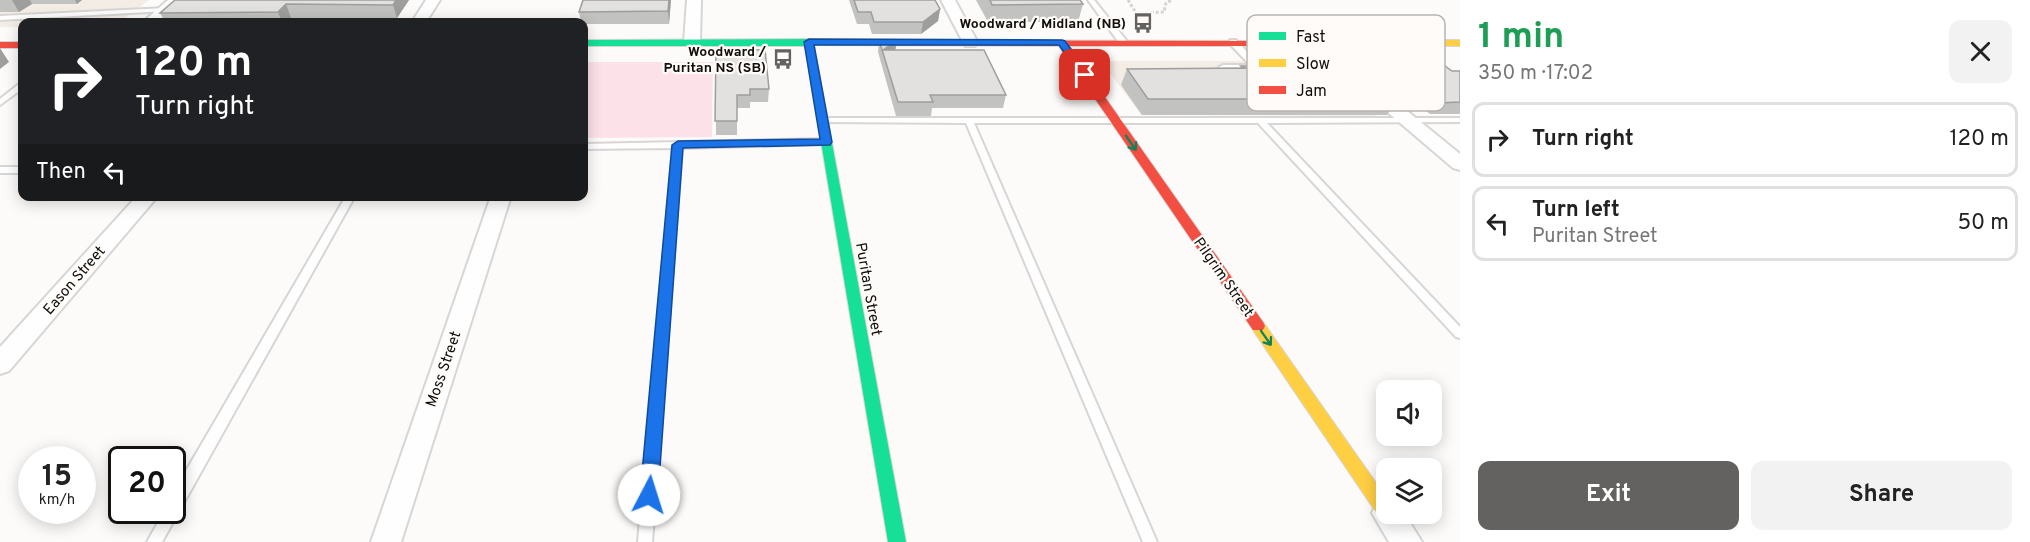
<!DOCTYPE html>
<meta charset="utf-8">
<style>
:root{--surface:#fff;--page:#f2f2f2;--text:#222;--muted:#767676;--line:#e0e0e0;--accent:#646260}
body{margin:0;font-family:Overpass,sans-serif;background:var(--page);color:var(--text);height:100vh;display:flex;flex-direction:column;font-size:22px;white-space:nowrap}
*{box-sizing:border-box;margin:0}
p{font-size:20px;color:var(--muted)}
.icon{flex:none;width:33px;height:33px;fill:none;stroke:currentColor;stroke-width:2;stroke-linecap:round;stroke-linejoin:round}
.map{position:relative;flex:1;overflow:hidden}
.panel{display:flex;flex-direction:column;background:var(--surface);width:570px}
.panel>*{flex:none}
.banner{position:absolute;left:18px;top:18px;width:570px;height:183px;border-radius:12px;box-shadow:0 3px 15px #0003;background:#202124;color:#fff;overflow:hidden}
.buttons{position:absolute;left:1376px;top:380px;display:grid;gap:12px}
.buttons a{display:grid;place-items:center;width:66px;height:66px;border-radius:12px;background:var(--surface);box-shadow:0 3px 15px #0003;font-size:30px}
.speed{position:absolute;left:18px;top:446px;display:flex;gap:12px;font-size:30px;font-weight:700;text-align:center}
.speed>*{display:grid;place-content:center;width:78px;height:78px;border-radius:50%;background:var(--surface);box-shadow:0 3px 15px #0003;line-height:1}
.speed small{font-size:15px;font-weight:400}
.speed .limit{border:3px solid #111;border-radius:9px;background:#fff;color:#111}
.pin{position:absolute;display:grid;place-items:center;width:51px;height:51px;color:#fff;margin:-26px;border-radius:12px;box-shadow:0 3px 9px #0006}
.me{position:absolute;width:66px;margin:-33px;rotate:5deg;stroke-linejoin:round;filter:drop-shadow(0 0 4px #0008)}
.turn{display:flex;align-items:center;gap:21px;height:126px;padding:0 18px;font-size:27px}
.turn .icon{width:78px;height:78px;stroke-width:2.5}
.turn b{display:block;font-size:42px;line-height:51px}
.then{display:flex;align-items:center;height:57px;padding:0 18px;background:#0003;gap:12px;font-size:22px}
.round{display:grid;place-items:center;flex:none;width:63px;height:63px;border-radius:12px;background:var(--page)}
.summary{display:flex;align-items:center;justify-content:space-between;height:102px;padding:0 18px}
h1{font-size:36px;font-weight:700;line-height:45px;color:#1e9e55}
.action{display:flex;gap:12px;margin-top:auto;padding:12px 18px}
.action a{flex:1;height:69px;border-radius:12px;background:var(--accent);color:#fff;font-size:24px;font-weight:700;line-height:69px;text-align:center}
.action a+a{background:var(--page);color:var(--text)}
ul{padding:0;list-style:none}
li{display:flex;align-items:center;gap:18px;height:75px;margin:0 12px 9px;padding:0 6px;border:3px solid var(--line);border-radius:12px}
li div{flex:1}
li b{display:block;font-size:22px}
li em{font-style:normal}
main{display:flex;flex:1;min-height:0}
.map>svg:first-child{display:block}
.built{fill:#f4ede6}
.green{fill:#fce1e9}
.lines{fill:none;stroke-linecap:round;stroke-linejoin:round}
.lane-casing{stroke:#d8d6d4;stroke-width:4}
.street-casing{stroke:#d8d6d4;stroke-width:4}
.fast-casing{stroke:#d8d6d4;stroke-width:2}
.slow-casing{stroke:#d8d6d4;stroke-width:2}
.jam-casing{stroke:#d8d6d4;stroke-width:2}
.path{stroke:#d3d3d3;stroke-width:3;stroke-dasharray:3 2;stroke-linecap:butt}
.lane{fill:#fffefe;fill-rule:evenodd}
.street{fill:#fffefe;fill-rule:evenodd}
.fast{fill:#16e098;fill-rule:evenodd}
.slow{fill:#ffcf43;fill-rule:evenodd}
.jam{fill:#f24e42;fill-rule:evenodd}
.wall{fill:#c2c2c0}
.shaded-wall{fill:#9e9e9c}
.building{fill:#e2e1df;stroke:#9e9e9c;stroke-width:1.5}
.oneway{stroke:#148259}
.route{fill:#1a73e8;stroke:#114b97;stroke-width:1.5}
.labels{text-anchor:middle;stroke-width:4.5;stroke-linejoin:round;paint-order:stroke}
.far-poi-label{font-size:14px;font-weight:bold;fill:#110f0d;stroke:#fefbf8;text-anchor:end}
.street-label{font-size:15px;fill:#110f0d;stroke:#fefbf8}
.key{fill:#fefbf8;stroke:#b7b4b2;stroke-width:1.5}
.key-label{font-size:16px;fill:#110f0d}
</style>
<main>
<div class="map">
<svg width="1460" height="542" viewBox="0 0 1460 542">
<rect width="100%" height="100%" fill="#fdfbf9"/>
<g class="built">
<polygon points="0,0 149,0 120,22 22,22 22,27 0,27"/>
<polygon points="1101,61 1315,61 1377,116 1141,115"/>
</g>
<polygon class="green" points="584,62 713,62 712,137 584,138"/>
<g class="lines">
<g class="lane-casing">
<g id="lane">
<polygon points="1088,0 1094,0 1126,40 1126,44 1120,44"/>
<polygon points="166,8 168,9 168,11 0,20 0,16"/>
<polygon points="1230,40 1236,40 1259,65 1259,69 1230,69 1237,76 1233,78 1220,69 1219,67 1223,65 1250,65 1230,44"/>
<polygon points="19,84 22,84 22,89 0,105 0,99"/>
<polygon points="820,118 1460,118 1460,122 1267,123 1460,327 1460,338 1456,337 1258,123 974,123 1157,542 1143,542 966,123 823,122 819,120"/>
<polygon points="826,139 830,142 829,144 682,148 652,542 638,542 673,148 584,149 584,144"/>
<rect x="0" y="167" width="22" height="6"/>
<polygon points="346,196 355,196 162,542 147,542 165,510 172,510 172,495"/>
</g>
</g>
<g class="street-casing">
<g id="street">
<polygon points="168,0 184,0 158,22 143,22"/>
<polygon points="426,0 440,0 426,22 412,22"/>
<polygon points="687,0 701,0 700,42 692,47 684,42"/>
<polygon points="941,0 955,0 978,43 975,46 965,46"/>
<polygon points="1315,38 1320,40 1460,154 1460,170 1453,168 1310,46 1307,43 1310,40"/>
<polygon points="137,196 158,196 9,371 0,374 0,347"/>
<polygon points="491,196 511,196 401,542 371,542"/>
<polygon points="1386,500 1386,513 1404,513 1422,542 1389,542 1372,513 1376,504"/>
</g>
</g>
<g class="fast-casing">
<polygon id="fast" points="809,39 819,43 814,46 906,542 888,542 805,46 584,46 584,40"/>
</g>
<g class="slow-casing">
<g id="slow">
<polygon points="1277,40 1460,40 1460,46 1274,45 1272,43"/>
<polygon points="1258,321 1263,322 1386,497 1386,513 1395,513 1392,518 1386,520 1380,518 1253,330 1251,326 1253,322"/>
</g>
</g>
<g class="jam-casing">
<g id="jam">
<polygon points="814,40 1280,41 1282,43 1277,46 1069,46 1263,322 1265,326 1263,330 1253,330 1059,46 811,45 809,43"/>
<rect x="0" y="42" width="22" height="6"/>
</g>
</g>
<polyline class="path" points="1128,0 1136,13 1164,12 1166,3 1172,0"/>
<use href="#lane" class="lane"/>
<use href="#street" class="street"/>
<use href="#fast" class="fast"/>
<use href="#slow" class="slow"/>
<use href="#jam" class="jam"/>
</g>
<g class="wall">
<polygon points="0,0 82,0 77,4 32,4 19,12 0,12"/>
<polygon points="175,0 409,0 397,18 291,18 287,22 165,22 160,13"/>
<polygon points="671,0 669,24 584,24 584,22 581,22 579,12"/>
<polygon points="849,0 935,0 940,9 938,21 921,34 872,34 869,24 857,24"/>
<polygon points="976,0 1080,0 1083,4 1078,22 988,22"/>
<polygon points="879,40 897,40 895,50 1006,95 1003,108 932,108 931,116 896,116 878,52"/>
<polygon points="716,49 769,89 768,102 750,102 750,108 737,108 737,135 716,135"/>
<polygon points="1378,58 1452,71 1460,71 1460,114 1430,114 1371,69"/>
<polygon points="1241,66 1309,71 1397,99 1387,115 1142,115 1121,85 1127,69 1240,68"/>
</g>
<g class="shaded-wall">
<polygon points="12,0 30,0 32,4 19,12"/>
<polygon points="75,0 82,0 77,4"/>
<polygon points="396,0 409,0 397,18 393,5"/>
<polygon points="669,0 671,0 669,24 668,11"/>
<polygon points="286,4 291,18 287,22 282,22 278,12"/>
<polygon points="940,9 938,21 921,34 923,22"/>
<polygon points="897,40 895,52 883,50"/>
<polygon points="0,48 9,62 0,69"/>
</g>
<g class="building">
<polygon points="175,0 396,0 393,5 286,4 278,12 160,13"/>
<polygon points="583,0 669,0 668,11 579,12"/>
<polygon points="854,0 935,0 940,9 923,22 874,22 871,12 858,12"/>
<polygon points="990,0 1080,0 1083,4 992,5"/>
<polygon points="879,40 897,40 883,50 984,50 1006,95 930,95 933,102 898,102"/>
<polygon points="716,49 765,50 769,89 750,89 750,95 737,95 737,121 715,121"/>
<polygon points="1378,58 1434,58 1452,71 1460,71 1460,102 1437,103"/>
<polygon points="1300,65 1309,71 1260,74 1248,68 1244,68 1241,66"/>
<polygon points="1248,68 1260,74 1339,70 1397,99 1148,99 1127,69"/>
</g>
<defs><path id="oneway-shaft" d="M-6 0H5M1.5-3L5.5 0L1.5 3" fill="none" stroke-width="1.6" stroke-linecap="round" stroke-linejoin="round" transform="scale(1.5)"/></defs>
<g class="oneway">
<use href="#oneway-shaft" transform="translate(1131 143) rotate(55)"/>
<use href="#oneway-shaft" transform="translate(1266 338) rotate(55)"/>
</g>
<polygon class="route" points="809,39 1062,40 1065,41 1090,75 1081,77 1059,45 814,45 832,142 830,145 683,148 658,495 655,501 649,503 642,501 640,495 672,145 678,141 820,139 804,42"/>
<defs>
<g id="bus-bare" transform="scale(1.62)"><path d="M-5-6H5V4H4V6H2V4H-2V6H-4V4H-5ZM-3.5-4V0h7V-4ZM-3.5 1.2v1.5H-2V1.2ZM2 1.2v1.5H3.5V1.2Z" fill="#646260" stroke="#fefbf8" stroke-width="2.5" paint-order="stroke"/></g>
</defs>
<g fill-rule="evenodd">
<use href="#bus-bare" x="1143" y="23"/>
<use href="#bus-bare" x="783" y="59"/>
</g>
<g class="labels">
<g class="far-poi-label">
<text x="1126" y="28">Woodward / Midland (NB)</text>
<text x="766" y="56">Woodward /<tspan x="766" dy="16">Puritan NS (SB)</tspan></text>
</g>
<g class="street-label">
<text transform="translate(1224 277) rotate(55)" y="5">Pilgrim Street</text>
<text transform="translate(74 280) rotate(-49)" y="5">Eason Street</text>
<text transform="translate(869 289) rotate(80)" y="5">Puritan Street</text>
<text transform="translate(443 369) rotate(-71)" y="5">Moss Street</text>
</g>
</g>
<rect x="1247" y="15" width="198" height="96" rx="9" class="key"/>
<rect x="1259" y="32" width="27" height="8" fill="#16e098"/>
<rect x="1259" y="59" width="27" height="8" fill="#ffcf43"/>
<rect x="1259" y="86" width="27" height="8" fill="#f24e42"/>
<g class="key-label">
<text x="1296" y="42">Fast</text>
<text x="1296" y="69">Slow</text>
<text x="1296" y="96">Jam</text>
</g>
</svg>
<div class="buttons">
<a><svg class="icon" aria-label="sound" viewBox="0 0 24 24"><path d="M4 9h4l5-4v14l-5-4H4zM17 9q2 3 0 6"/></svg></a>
<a><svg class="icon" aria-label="layers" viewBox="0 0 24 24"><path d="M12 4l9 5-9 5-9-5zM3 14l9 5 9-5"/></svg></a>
</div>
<div class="speed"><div>15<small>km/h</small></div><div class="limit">20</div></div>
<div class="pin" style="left:1085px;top:75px;background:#d93025"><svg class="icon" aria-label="arrive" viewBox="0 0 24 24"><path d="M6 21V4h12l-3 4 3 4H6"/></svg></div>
<svg class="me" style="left:649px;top:495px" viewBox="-20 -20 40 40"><circle r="19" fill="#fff"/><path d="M0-13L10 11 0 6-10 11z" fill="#1a73e8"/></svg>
<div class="banner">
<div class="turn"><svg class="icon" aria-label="right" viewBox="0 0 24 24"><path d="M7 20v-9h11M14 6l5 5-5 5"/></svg><div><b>120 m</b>Turn right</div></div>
<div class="then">Then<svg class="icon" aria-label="left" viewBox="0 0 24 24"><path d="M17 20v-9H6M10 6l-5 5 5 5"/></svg></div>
</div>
</div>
<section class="panel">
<div class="summary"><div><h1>1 min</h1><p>350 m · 17:02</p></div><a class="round"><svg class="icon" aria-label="close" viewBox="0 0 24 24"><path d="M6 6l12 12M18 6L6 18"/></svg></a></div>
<ul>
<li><svg class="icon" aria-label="right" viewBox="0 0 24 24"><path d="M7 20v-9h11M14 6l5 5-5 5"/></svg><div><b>Turn right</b></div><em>120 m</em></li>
<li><svg class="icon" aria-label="left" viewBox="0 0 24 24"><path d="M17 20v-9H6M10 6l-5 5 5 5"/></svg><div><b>Turn left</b><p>Puritan Street</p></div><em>50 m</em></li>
</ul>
<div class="action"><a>Exit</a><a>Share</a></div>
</section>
</main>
